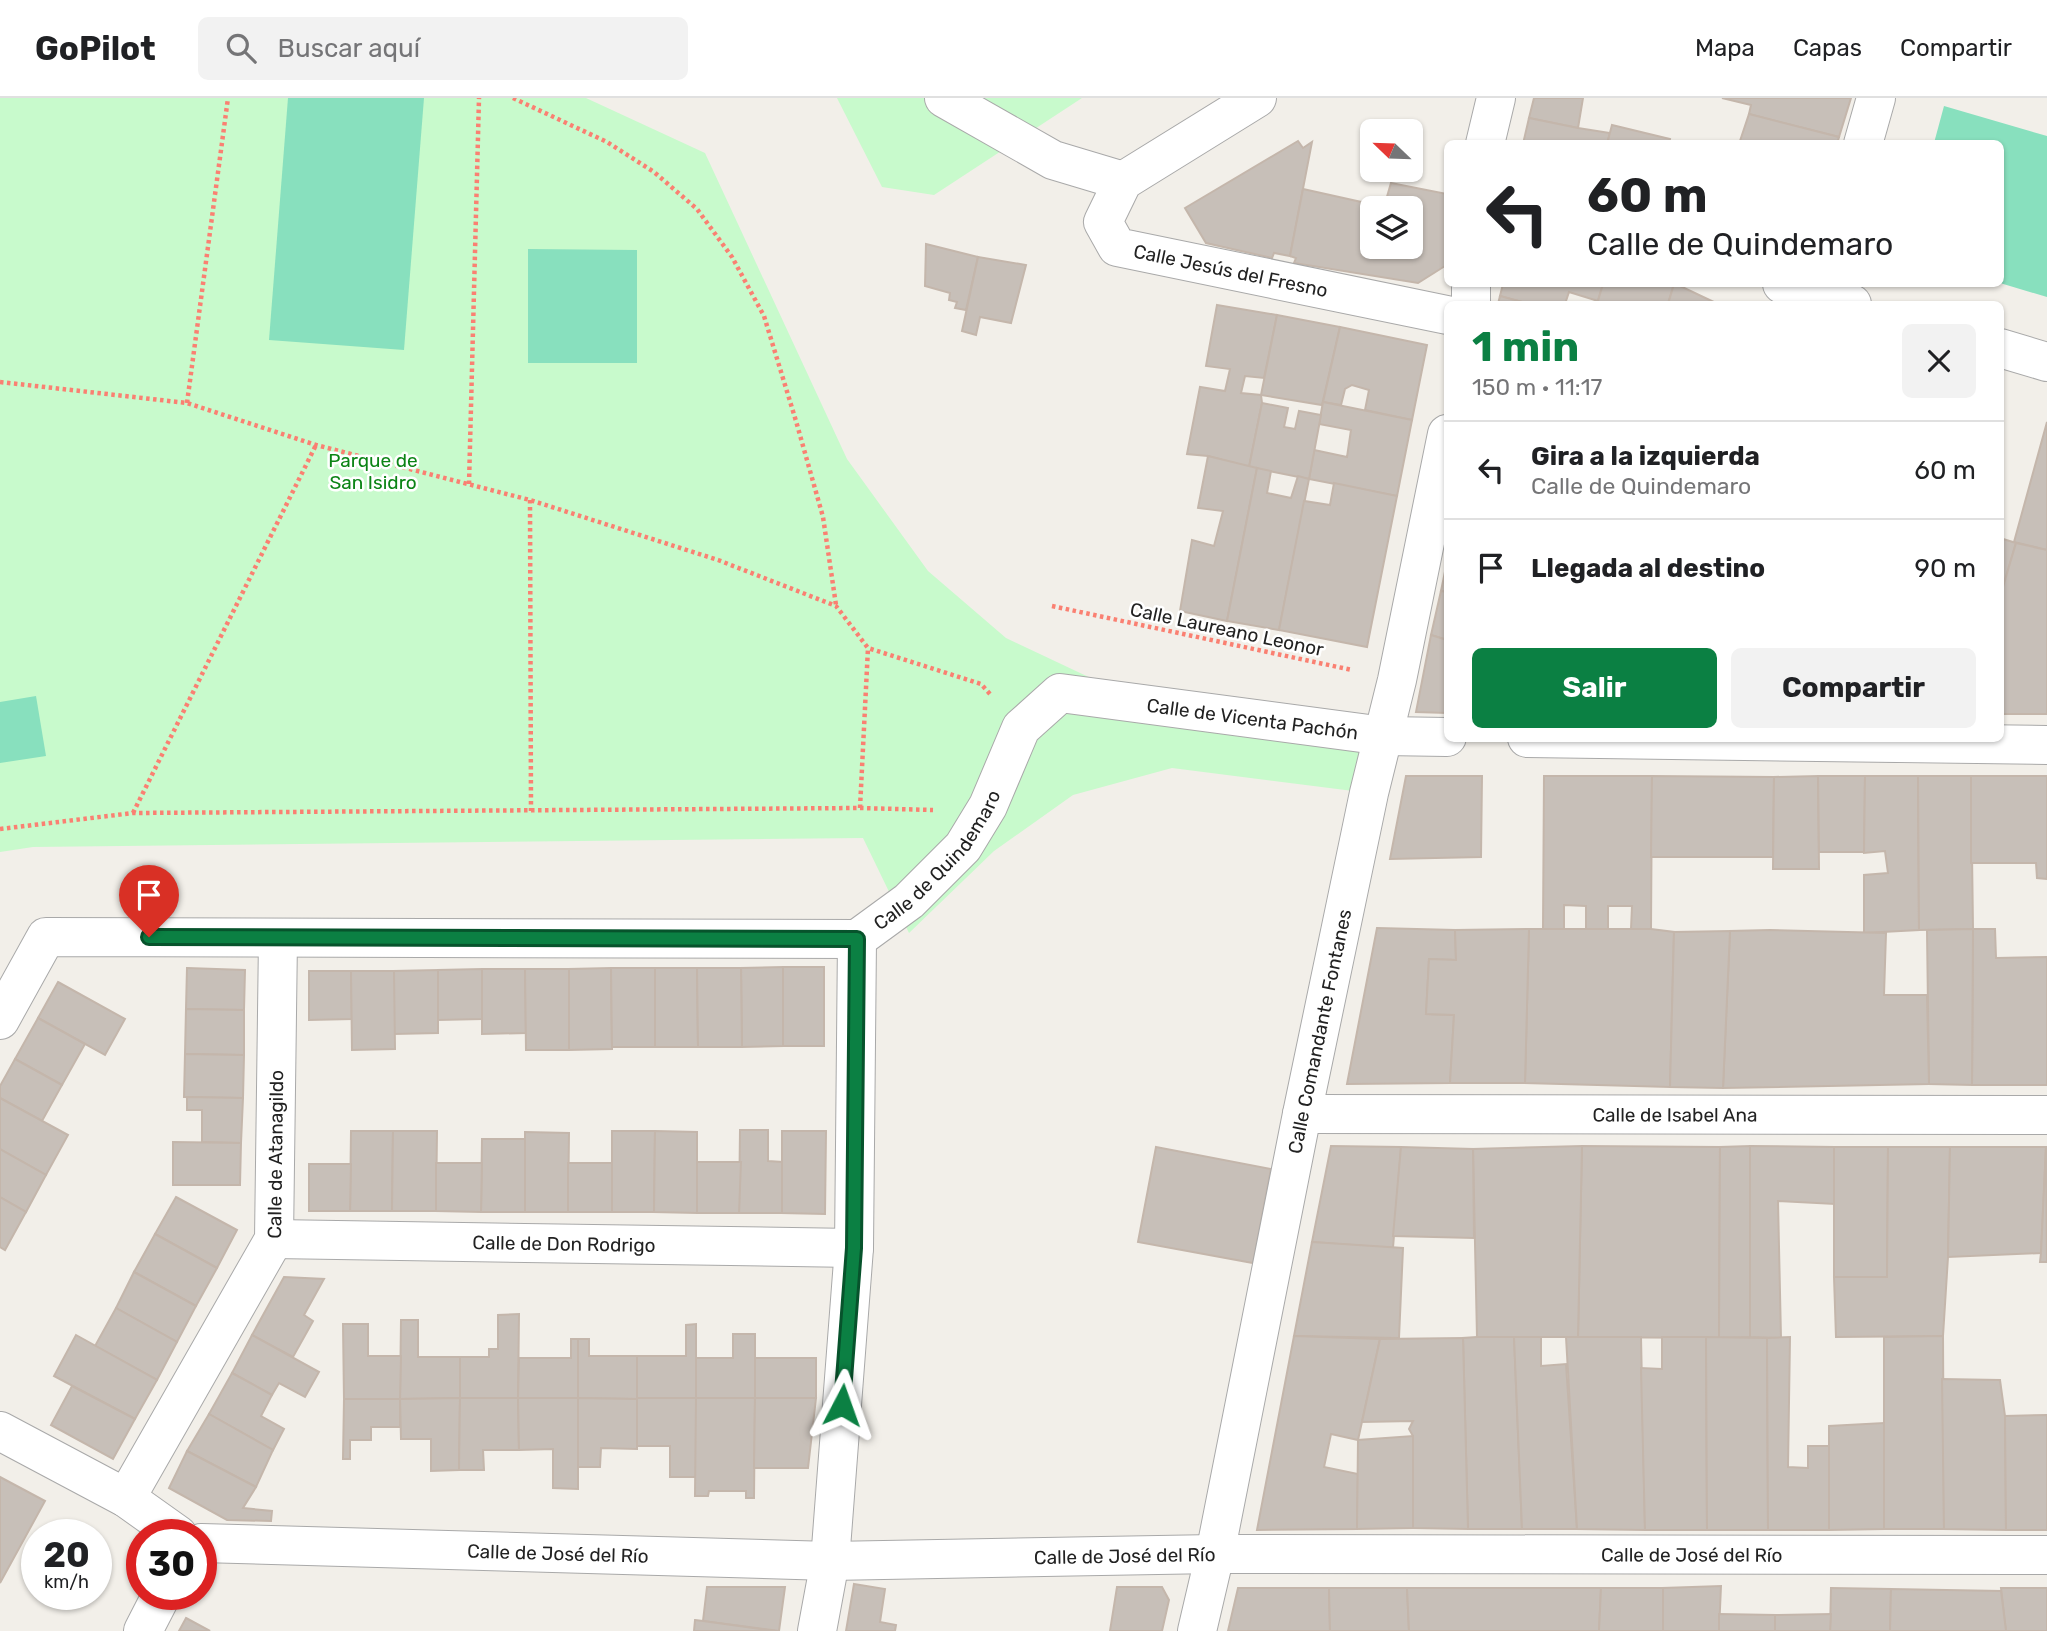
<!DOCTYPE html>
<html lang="es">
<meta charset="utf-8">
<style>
:root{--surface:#fff;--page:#f2f2f2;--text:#202124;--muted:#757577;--line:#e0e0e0;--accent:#0b8043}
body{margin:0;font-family:Rubik,sans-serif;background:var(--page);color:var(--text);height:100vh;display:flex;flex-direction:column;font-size:26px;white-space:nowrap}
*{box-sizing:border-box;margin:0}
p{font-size:23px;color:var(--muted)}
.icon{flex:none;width:38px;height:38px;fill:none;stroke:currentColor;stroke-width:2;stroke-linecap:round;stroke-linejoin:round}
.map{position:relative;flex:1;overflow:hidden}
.drawer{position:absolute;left:1444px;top:203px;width:560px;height:441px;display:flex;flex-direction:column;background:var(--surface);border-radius:10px;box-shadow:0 2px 5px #0004}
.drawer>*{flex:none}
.top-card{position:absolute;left:1444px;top:42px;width:560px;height:147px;border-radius:10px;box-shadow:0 2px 5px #0004;background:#fff;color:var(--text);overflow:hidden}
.needle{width:46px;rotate:293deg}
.buttons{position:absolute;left:1360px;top:21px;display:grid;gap:14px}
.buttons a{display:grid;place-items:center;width:63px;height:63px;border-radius:10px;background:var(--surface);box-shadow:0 2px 5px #0004;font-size:35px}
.speed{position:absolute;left:21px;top:1421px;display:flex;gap:14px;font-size:35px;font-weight:700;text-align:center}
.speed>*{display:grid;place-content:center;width:91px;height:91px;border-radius:50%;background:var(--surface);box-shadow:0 2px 5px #0004;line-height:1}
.speed small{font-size:18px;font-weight:400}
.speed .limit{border:10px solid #d22;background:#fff;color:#111}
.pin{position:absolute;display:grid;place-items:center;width:60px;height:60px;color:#fff;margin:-72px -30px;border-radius:50% 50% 50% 0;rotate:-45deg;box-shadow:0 0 7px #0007}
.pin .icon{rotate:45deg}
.me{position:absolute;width:77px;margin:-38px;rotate:4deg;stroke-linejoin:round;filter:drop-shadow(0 0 5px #0008)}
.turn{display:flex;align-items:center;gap:24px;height:147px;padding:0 28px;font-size:32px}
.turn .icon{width:91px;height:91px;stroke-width:2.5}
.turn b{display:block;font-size:49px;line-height:60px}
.round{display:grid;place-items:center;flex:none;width:74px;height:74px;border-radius:10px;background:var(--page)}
.summary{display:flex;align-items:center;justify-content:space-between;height:119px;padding:0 28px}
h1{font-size:42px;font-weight:700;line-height:52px;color:var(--accent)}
.cta{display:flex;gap:14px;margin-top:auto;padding:14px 28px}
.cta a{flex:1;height:80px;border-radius:10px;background:var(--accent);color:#fff;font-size:28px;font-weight:700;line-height:80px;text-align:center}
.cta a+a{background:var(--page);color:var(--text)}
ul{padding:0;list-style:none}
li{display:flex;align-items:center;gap:21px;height:98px;padding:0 28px;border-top:2px solid var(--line)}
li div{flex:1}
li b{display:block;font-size:26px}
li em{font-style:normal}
header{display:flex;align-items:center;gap:42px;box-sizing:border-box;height:98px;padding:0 35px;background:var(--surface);border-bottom:2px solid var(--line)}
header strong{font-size:33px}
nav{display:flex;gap:38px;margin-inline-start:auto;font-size:24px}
.search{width:490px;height:63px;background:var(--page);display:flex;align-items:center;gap:18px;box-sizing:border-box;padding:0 24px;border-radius:10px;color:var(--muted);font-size:26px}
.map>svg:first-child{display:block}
.park{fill:#c8facc}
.pitch{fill:#88e0be}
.building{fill:#c7bfb8;stroke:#c4b6ab;stroke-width:2;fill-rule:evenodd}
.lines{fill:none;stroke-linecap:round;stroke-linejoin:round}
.minor-casing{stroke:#a9a9a9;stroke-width:40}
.path{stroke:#fa8072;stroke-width:4.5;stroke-dasharray:3.5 3.5;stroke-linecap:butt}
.minor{stroke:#fff;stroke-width:38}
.route-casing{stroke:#07532c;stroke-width:18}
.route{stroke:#0b8043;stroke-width:12}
.labels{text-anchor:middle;stroke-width:5;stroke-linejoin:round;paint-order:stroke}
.street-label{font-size:19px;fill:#222;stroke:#fff}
.park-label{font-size:19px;fill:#0c8416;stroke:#fff}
</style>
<header>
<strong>GoPilot</strong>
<div class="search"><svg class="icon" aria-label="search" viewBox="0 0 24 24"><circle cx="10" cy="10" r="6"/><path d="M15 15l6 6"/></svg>Buscar aquí</div>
<nav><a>Mapa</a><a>Capas</a><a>Compartir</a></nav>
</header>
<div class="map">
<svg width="2047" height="1533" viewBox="0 0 2047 1533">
<rect width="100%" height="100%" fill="#f2efe9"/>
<g class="park">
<polygon points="0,0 586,0 705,55 847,361 928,473 1006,540 1095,582 1388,621 1369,695 1172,670 1073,697 994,753 909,835 863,740 33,749 0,754"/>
<polygon points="837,0 1082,0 934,97 882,89"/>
</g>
<g class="pitch">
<polygon points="288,0 424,0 404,252 269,242"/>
<polygon points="1944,8 2047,38 2047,199 2000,185 2000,46 1934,45"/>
<polygon points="528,151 637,152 637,265 528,265"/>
<polygon points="36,598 46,658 0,665 0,604"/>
</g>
<g class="building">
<polygon points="1534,0 1583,0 1578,30 1529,20"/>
<polygon points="1722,0 1851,0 1839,39 1749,16 1751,7"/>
<polygon points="1749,16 1839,39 1837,46 1739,46"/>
<polygon points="1529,20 1578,30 1610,35 1607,46 1523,46"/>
<polygon points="1612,27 1670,41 1669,46 1607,46"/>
<polygon points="1298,43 1303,50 1312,44 1290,158 1274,155 1272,160 1206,145 1185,110"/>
<path d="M 1391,85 L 1447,96 L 1447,156 L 1445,168 L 1418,185 L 1294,165 L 1296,160 L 1290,158 L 1303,91 L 1384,109 ZM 1372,110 L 1410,110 L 1410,149 L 1372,149 Z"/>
<polygon points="926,146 978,159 966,212 955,210 957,204 949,202 950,195 925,188"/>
<polygon points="978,159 1026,167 1011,225 980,219 976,237 962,233"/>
<polygon points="1503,186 1603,186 1598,203 1569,194 1565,206 1530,206 1500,198"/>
<polygon points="1603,186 1674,186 1668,206 1597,206"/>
<polygon points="1674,186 1676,186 1718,206 1668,206"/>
<polygon points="1500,198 1530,206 1498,206"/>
<polygon points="1217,207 1277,217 1264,280 1245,278 1241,295 1261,297 1262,305 1249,369 1208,358 1187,356 1200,289 1225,293 1230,271 1206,268"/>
<polygon points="1277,217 1340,229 1322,307 1261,297"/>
<polygon points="1340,229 1427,247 1412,322 1365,312 1369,292 1352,287 1345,291 1341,307 1323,304"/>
<polygon points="1323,304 1412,322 1397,398 1309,381 1314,352 1347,359 1351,332 1319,326"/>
<polygon points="1262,305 1288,310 1284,329 1295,331 1299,313 1321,317 1309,381 1249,369"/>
<polygon points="2047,324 2047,452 2014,444"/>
<polygon points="1208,358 1257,370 1227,523 1180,513 1192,442 1214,448 1223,413 1198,410"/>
<polygon points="1257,370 1271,373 1267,395 1291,400 1298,378 1309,381 1279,532 1227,523"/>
<polygon points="1334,385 1397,398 1367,549 1279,532 1304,403 1330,407"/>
<polygon points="2000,440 2016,445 2000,499"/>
<polygon points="2016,445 2047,452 2047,616 2000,616 2000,499"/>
<polygon points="1447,464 1447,494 1441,493"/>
<polygon points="1441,493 1447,494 1447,542 1431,537"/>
<polygon points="1431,537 1447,542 1447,615 1416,614"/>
<polygon points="1406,678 1482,678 1481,759 1390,761"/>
<polygon points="1544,678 1652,678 1651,831 1631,831 1632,808 1608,808 1608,831 1586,831 1586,808 1564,807 1564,831 1543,831"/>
<polygon points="1652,678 1774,679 1773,759 1651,759"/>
<polygon points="1818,678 1819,771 1773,771 1774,679"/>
<polygon points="1818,678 1865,678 1864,754 1819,754"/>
<polygon points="1865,678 1918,678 1919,832 1864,835 1864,777 1888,775 1885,753 1864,755"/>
<polygon points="1918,678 1971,678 1973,831 1919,832"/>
<polygon points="1971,678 2047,678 2047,781 2037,780 2036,765 1971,765"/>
<polygon points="1377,830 1455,832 1456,862 1429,861 1426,916 1454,917 1450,985 1347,986"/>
<polygon points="1529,831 1651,831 1674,834 1670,989 1525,985"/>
<polygon points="1529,831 1525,985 1450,985 1454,917 1426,916 1429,861 1456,862 1455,832"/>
<polygon points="1973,831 1995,831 1996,860 2047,859 2047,987 1972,987"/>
<polygon points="1973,831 1972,987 1929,986 1927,832"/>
<polygon points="1770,832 1886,835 1884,897 1927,897 1929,986 1723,990 1730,833"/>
<polygon points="1730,833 1723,990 1670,989 1674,834"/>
<polygon points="783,869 783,948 742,949 741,870"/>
<rect x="783" y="869" width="41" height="79"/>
<polygon points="187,870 245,872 244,912 186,911"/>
<polygon points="611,870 612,951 569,952 569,871"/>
<polygon points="611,870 655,870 655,949 612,949"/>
<polygon points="655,870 697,870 698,949 655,949"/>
<polygon points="697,870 741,870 742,949 698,949"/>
<polygon points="482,871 482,921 438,922 438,872"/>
<polygon points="482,871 525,871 526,935 482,936"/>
<polygon points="525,871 569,871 569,952 526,952"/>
<polygon points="438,872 438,935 394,936 394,873"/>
<polygon points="309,873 351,873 352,921 309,922"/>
<polygon points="351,873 394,873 395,951 352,952"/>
<polygon points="58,884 125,921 105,957 38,920"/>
<polygon points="186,911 244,912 244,957 185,956"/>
<polygon points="38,920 85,946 62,987 15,961"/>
<polygon points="185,956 244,957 243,1000 184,999"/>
<polygon points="15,961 62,987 42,1023 0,1000 0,988"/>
<polygon points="187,999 243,1000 241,1045 202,1044 202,1012 187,1012"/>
<polygon points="0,1000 68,1037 46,1077 0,1051"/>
<polygon points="740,1032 768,1032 768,1063 782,1064 782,1115 739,1115"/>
<polygon points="351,1033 393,1033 392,1113 350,1113"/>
<polygon points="393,1033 437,1033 436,1113 392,1113"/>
<polygon points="612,1033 655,1033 654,1114 612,1114"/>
<polygon points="655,1033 697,1034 697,1115 654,1114"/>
<polygon points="782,1033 826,1033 825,1116 782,1115"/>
<polygon points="525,1034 569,1035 568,1114 525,1114"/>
<polygon points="482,1041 525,1041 525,1114 481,1114"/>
<polygon points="173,1044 241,1045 240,1087 173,1087"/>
<polygon points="1331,1048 1401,1049 1393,1150 1312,1144"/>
<polygon points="1582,1048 1720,1049 1719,1240 1578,1239"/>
<polygon points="1582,1048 1578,1239 1477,1239 1473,1051"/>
<polygon points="1750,1048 1834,1049 1835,1106 1778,1103 1781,1240 1750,1239"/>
<polygon points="1750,1048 1750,1239 1719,1240 1720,1049"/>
<polygon points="1156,1049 1271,1071 1253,1165 1138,1144"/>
<polygon points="1401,1049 1473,1051 1474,1140 1393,1138"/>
<polygon points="1834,1049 1888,1049 1887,1179 1834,1179"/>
<polygon points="1888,1049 1950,1049 1948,1159 1943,1238 1836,1239 1834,1179 1887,1179"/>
<polygon points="1950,1049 2046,1049 2041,1155 1948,1159"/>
<polygon points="2046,1049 2047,1164 2040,1164 2041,1155"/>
<polygon points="0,1051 46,1077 26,1114 0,1099"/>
<polygon points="697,1064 741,1064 739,1115 697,1115"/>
<polygon points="436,1065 482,1065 481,1114 436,1113"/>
<rect x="568" y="1065" width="44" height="49"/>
<polygon points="309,1066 351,1066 350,1113 309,1113"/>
<polygon points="0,1099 26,1114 5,1152 0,1149"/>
<polygon points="176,1099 237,1132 217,1170 155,1136"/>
<polygon points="155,1136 217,1170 196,1208 134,1174"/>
<polygon points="1312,1144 1403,1150 1399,1240 1294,1238"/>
<polygon points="134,1174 196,1208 177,1244 116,1210"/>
<polygon points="284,1179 324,1181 304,1217 313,1223 293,1259 252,1237"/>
<polygon points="116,1210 177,1244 157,1282 95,1248"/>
<polygon points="519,1216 518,1300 460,1300 460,1259 489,1259 489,1251 498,1251 498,1217"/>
<polygon points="401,1222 418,1222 418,1259 460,1259 460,1300 400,1301"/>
<polygon points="343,1226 368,1226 368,1258 401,1258 400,1301 344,1301"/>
<polygon points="696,1226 696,1300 637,1300 637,1258 686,1258 686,1227"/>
<polygon points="733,1236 755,1236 755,1300 696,1300 696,1260 733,1260"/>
<polygon points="76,1237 157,1282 135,1321 54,1278"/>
<polygon points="252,1237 319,1274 305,1299 279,1285 272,1297 232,1275"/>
<polygon points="1294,1238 1380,1241 1358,1342 1331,1336 1324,1369 1358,1376 1357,1431 1257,1432"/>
<polygon points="1943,1238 1944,1431 1884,1431 1884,1239"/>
<polygon points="1477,1239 1514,1239 1522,1431 1468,1431 1463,1240"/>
<polygon points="1514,1239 1541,1239 1541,1268 1566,1266 1577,1431 1522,1431"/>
<polygon points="1566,1239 1641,1239 1645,1432 1577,1431"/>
<polygon points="1662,1239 1706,1239 1707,1432 1645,1432 1641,1270 1662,1271"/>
<polygon points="1706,1239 1767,1240 1768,1432 1707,1432"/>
<polygon points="1790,1239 1788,1369 1808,1370 1808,1348 1830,1348 1829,1432 1768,1432 1767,1240"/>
<polygon points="1463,1240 1468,1431 1413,1430 1413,1338 1409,1331 1413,1323 1362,1324 1380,1241"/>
<polygon points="571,1241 578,1241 578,1300 518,1300 519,1260 571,1260"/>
<polygon points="578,1241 589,1241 589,1258 637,1258 637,1301 578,1300"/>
<rect x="755" y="1260" width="61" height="40"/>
<polygon points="232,1275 272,1297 261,1318 284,1331 273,1352 209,1316"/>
<polygon points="1942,1281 2000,1282 2005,1318 2006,1432 1944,1431"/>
<polygon points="72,1288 135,1321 113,1361 51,1327"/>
<polygon points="460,1300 459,1372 431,1373 431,1341 401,1341 400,1301"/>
<polygon points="460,1300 518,1300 519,1352 483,1352 484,1372 459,1372"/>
<polygon points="518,1300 578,1300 578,1391 553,1390 553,1351 519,1352"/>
<polygon points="578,1300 637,1301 637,1351 601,1350 600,1369 578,1369"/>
<polygon points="637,1300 696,1300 696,1379 670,1379 670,1348 637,1348"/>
<polygon points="696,1300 755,1300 754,1400 746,1400 746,1393 709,1393 708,1398 695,1398"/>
<polygon points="755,1300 816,1300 808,1370 754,1370"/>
<polygon points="344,1301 400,1301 400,1329 371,1329 371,1342 350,1342 350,1361 343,1361"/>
<polygon points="209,1316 273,1352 256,1389 187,1353"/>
<polygon points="2047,1317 2047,1432 2006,1432 2005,1318"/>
<polygon points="1884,1325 1884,1431 1829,1432 1829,1328"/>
<polygon points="1413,1338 1413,1430 1357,1431 1358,1342"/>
<polygon points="187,1353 256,1389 243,1410 272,1413 271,1423 227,1422 169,1390"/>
<polygon points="0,1379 45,1403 0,1485"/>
<polygon points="854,1486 885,1491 880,1524 896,1527 895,1533 846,1533"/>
<polygon points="1721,1488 1719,1533 1663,1533 1663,1490"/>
<polygon points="707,1489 785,1489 779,1533 703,1523"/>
<polygon points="1117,1489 1162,1489 1169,1502 1162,1533 1110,1533"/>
<polygon points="1238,1490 1329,1490 1330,1533 1228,1533"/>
<polygon points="1329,1490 1407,1490 1409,1533 1330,1533"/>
<polygon points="1407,1490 1601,1490 1599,1533 1409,1533"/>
<polygon points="1601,1490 1663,1490 1663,1533 1599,1533"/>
<polygon points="1831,1490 1891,1491 1890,1533 1830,1533"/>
<polygon points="2001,1490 2047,1490 2047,1533 2006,1533"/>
<polygon points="1891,1491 2001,1493 2006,1533 1890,1533"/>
<polygon points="1719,1516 1775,1517 1775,1533 1719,1533"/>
<polygon points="1831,1516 1830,1533 1775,1533 1775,1517"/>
<polygon points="186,1520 210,1533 179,1533"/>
<polygon points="695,1522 703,1523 775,1533 694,1533"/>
</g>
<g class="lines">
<g class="minor-casing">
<g id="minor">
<polyline points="944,0 1053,62 1123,83"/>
<path id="s1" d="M 1257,0 L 1123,83 L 1103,124 L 1117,149 L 1447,217"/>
<polyline points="1485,46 1496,0"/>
<polyline points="1863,46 1876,0"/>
<polyline points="1782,186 1852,206"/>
<polyline points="1471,206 1471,186"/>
<polyline points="2000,250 2047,264"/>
<polyline points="1527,640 2047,647"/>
<path id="s2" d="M 0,922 L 46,839 L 857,841 L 909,803 L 963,749 L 988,708 L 1021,630 L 1060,595 L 1384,638 L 1447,639"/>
<path id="s3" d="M 1302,1016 L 2047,1017"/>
<path id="s4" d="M 274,1141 L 854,1150"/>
<polyline points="0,1333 126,1400 178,1437"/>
<path id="s5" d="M 126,1400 L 274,1141 L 278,840"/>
<path id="s6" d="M 201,1445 L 830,1463 L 1215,1456 L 2047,1457"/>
<polyline points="143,1533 162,1496"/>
<polyline points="817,1533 830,1463 854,1150 857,841"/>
<path id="s7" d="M 1197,1533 L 1215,1456 L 1302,1016 L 1369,695 L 1397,582 L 1447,336"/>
</g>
</g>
<g class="path">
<polyline points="513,0 607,44 654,74 697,111 732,159 764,218 796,323 823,419 836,507"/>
<polyline points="0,284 187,305 316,347 530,402 718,462 836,508 868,550 981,586 990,596"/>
<polyline points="187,305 228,0"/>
<polyline points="469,386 479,0"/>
<polyline points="530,402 531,713"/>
<polyline points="1052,508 1352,572"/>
<polyline points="860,710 868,550"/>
<polyline points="133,715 316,347"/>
<polyline points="0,731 133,715 860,710 933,712"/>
</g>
<use href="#minor" class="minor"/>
</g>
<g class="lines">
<g class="route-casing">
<polyline id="route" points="149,839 857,841 854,1150 842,1307"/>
</g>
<use href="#route" class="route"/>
</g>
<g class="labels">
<g class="street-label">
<text dy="7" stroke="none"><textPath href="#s1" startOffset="348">Calle Jesús del Fresno</textPath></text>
<text transform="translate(1227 531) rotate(12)" y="7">Calle Laureano Leonor</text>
<text dy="7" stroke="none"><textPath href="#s2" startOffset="1426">Calle de Vicenta Pachón</textPath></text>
<text dy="7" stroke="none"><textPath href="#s2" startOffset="1020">Calle de Quindemaro</textPath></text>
<text dy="7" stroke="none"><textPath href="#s7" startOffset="612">Calle Comandante Fontanes</textPath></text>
<text dy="7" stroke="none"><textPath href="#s3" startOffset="373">Calle de Isabel Ana</textPath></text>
<text dy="7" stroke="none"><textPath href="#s5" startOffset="383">Calle de Atanagildo</textPath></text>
<text dy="7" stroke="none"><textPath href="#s4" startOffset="290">Calle de Don Rodrigo</textPath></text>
<text dy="7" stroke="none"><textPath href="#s6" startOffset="357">Calle de José del Río</textPath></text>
<text dy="7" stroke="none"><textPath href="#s6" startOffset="1491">Calle de José del Río</textPath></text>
<text dy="7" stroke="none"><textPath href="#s6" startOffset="924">Calle de José del Río</textPath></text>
</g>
<g class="park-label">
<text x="373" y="369">Parque de<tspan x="373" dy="22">San Isidro</tspan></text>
</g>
</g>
</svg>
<div class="buttons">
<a><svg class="needle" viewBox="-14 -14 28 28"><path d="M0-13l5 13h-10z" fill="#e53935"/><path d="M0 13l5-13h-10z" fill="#757577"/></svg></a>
<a><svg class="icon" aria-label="layers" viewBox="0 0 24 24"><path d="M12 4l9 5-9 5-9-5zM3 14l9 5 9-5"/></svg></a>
</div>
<div class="speed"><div>20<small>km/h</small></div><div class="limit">30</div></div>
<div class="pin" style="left:149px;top:839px;background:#d93025"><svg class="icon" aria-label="arrive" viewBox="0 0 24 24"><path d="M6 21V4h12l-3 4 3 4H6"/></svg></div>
<svg class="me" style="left:842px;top:1307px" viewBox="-20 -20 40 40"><path d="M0-17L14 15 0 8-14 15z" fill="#0b8043" stroke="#fff" stroke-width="4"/></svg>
<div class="top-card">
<div class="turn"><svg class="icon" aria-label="left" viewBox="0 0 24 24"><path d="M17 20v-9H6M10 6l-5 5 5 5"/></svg><div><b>60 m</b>Calle de Quindemaro</div></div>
</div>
<section class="drawer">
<div class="summary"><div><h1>1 min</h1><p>150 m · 11:17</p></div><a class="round"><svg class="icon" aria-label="close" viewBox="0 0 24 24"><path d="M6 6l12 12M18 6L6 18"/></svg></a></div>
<ul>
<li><svg class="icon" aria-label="left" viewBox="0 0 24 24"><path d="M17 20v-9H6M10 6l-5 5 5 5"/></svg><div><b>Gira a la izquierda</b><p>Calle de Quindemaro</p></div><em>60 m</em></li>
<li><svg class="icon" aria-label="arrive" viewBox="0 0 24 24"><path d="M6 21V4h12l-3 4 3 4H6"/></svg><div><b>Llegada al destino</b></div><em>90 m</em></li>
</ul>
<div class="cta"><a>Salir</a><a>Compartir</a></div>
</section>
</div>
